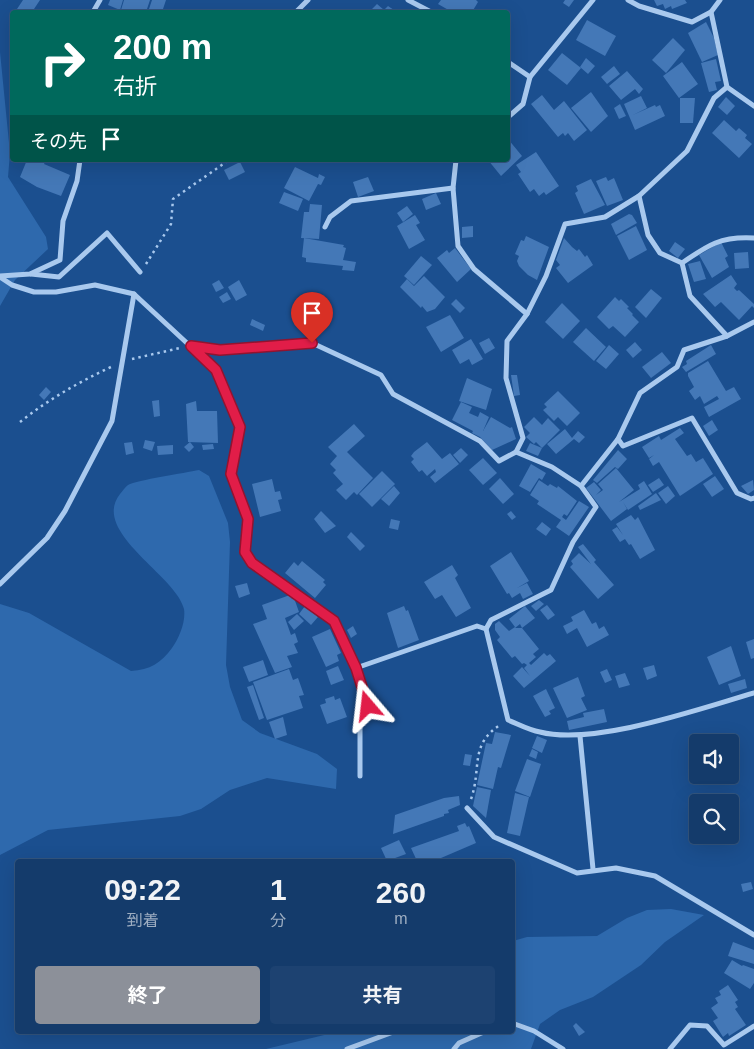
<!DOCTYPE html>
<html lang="ja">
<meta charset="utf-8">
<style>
:root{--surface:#143b6b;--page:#1d4271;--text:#f1f3f6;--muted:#9dadc1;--line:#33557e;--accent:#8c9099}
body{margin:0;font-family:Helvetica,"Noto Sans JP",sans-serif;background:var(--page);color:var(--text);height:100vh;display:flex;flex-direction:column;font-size:19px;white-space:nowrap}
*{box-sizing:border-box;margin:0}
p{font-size:16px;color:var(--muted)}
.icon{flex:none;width:28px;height:28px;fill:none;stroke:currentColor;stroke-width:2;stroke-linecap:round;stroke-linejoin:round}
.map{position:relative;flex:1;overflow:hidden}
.side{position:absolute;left:15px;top:859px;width:500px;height:175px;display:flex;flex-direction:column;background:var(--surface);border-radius:5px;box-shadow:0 5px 20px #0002,0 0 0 1px var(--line)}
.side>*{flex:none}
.banner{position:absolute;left:10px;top:10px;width:500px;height:152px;border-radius:5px;box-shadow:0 5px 20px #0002,0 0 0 1px var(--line);background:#00695c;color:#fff;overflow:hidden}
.controls{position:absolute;left:689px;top:734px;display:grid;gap:10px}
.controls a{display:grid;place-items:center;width:50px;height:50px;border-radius:5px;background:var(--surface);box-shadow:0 5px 20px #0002,0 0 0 1px var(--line);font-size:25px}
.pin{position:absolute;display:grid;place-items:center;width:42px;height:42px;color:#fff;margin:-51px -21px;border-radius:50% 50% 50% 0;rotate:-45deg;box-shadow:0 0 5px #0007}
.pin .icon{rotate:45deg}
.me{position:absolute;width:55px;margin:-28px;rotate:343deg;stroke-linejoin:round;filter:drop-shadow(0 0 4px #0008)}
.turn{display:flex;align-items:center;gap:18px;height:105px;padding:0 20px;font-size:22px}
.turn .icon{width:65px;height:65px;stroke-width:2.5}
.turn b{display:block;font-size:35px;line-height:42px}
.then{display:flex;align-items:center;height:48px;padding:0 20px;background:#0003;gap:10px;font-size:19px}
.eta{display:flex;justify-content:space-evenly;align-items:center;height:85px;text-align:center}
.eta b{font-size:30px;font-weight:700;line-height:35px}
.action{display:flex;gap:10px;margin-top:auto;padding:10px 20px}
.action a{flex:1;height:58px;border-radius:5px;background:var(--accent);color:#fff;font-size:20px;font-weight:700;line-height:58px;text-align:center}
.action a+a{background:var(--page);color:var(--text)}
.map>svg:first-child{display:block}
.green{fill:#2e69ad}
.building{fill:#4478b7}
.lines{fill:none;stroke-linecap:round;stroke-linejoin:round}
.path{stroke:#a9c9ee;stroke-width:2.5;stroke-dasharray:2.5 4;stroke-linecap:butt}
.minor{stroke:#a9c9ee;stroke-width:5}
.route-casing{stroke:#92132f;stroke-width:12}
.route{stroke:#e11d48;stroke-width:9}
</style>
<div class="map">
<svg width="754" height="1049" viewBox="0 0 754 1049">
<rect width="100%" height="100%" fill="#1b4f8f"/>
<g class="green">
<polygon points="0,52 10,153 8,177 46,237 48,249 15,280 0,306"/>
<path d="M 199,470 L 209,476 L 228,523 L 230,542 L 226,665 L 230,687 L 242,720 L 260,733 L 317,754 L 337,769 L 336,789 L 267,778 L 230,790 L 201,809 L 180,816 L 48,830 L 0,855 L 0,604 L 29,613 L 131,671 C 150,670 161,663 172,648 C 179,638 186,622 184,609 C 177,576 90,532 120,494 C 122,492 125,487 128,485 C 137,480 185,473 199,470 Z"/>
<polygon points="671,909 704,915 665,942 641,965 593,997 560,1010 540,1024 531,1049 266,1049 341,1031 512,1031 513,941 527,937 597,936 627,918 647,910"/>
</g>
<g class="building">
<polygon points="23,0 40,0 32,12 21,12 17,9"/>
<polygon points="110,0 123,0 120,10 108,5"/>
<polygon points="124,0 150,0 146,12 129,12 121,10"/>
<polygon points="152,0 166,0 162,12 148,12"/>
<polygon points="441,0 476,0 478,2 472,12 452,12 438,4"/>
<polygon points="565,0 574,0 569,7 563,3"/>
<polygon points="654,0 685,0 687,3 672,9 671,6 665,9 663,4 657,6"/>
<polygon points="377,4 384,10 388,6 397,12 374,12 371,10"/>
<polygon points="587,20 616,36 605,56 576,40"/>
<polygon points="706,22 714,38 718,55 702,62 688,33"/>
<polygon points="673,38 685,50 666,73 652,60"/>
<polygon points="562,53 581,68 567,85 548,70"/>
<polygon points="586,58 595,66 588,74 580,67"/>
<polygon points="716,59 721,81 715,82 717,90 709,92 701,63"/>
<polygon points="682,62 698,84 679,98 663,76"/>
<polygon points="614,66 620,74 607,84 601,77"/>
<polygon points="627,71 643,89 639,94 635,89 621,100 609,86"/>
<polygon points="591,92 608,116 591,132 571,108"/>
<polygon points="542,95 554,110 564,101 587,130 574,141 568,133 565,136 563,133 558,137 531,104"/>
<polygon points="641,96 647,108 633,115 655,105 656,107 660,105 665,116 635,130 624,104"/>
<polygon points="726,97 735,106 727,115 718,107"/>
<polygon points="680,98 695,98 693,123 680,123"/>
<polygon points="620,104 626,116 619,119 614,108"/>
<polygon points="724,120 736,131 739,128 747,135 745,138 752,144 739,158 712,133"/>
<polygon points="508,139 522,156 501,176 488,160 508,160"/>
<polygon points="536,152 559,186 546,195 544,192 539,196 534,189 530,192 518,174 521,172 516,165"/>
<polygon points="27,160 40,160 45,162 44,164 70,175 61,196 37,187 20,177"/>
<polygon points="240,162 245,172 229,180 224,170"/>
<polygon points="295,167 318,178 319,174 325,177 321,185 318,184 309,201 284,188"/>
<polygon points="368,177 374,191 358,197 353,182"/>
<polygon points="606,177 608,181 614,178 623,200 607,206 596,181"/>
<polygon points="591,179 605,205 584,214 575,193 578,191 576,186"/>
<polygon points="284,192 303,199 298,211 279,203"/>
<polygon points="436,193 441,204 426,210 422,199"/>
<polygon points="310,204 322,205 319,239 301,238 304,212 309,212"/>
<polygon points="407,206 413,214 403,222 397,213"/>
<polygon points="629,214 632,215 637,223 616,235 611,224"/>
<polygon points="415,215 420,223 416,225 425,240 409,249 397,226"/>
<polygon points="473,226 473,237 462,238 462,227"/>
<polygon points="636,226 647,250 629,260 617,236"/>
<polygon points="526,236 549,247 537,280 528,275 519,266 517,261 519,256 515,254 521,240 524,241"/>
<polygon points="304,238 344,245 343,247 346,248 343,260 356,262 354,271 342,270 343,266 306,262 306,258 302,257"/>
<polygon points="564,238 572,247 577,251 579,249 585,257 587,255 593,265 568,283 556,268 560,265 556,260"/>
<polygon points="675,242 685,249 678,258 669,251"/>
<polygon points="721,242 728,256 725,258 729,267 712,278 699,255"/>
<polygon points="455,248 471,269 457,282 437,258 447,250 449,253"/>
<polygon points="748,252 749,268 735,269 734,253"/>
<polygon points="421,256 432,265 414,285 404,276"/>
<polygon points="700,261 706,279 694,282 688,264"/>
<polygon points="731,275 737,284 734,288 737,291 739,290 754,304 754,308 752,306 739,320 721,302 715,307 703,294"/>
<polygon points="424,276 445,297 435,309 427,312 422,306 421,308 400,287 407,279 414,286"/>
<polygon points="219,280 224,288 216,292 212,284"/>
<polygon points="239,280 247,295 236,301 228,287"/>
<polygon points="651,289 662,298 646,318 635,307"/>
<polygon points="227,292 231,299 223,303 219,297"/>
<polygon points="615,297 619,301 621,299 629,307 627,308 633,314 632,315 639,322 625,337 613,326 609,329 597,317"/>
<polygon points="456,299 465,308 460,313 451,304"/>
<polygon points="562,303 580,321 563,339 545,322"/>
<polygon points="450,315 464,338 441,352 426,327"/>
<polygon points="252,319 265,325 263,331 250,325"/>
<polygon points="586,328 606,347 594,361 573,342"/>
<polygon points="489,338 495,348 485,354 479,343"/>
<polygon points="471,339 483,359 472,365 469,359 460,364 452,350"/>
<polygon points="635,342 642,350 633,358 626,350"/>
<polygon points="609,345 619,354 606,369 596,361"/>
<polygon points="711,345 716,354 686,372 682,367 687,364 686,361"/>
<polygon points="662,352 671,363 651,378 642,367"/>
<polygon points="708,361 726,391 734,387 741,399 709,417 704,407 719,399 717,396 704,404 700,396 695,400 689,391 694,387 688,376 688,373"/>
<polygon points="511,375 517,375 520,395 514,396"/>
<polygon points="467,378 492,389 486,410 459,401"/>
<polygon points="46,387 51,392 44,400 39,395"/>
<polygon points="558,391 580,413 567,426 558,417 554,421 543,410 547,407 544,404"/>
<polygon points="159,400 160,416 154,417 152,401"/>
<polygon points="196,401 197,411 217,411 218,443 188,442 186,404"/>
<polygon points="461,402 472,407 469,413 478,417 480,412 489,417 483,431 491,417 510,428 512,427 516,439 492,450 480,437 472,433 473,431 452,420"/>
<polygon points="534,417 542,425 548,418 560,430 542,448 536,442 534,444 526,437 530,433 524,427"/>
<polygon points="712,420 718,430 709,436 703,426"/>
<polygon points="354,424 365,436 347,452 373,478 357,495 354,492 346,500 336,490 343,484 333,473 336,470 330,464 337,456 328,447"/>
<polygon points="680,428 684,433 675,439 687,456 691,454 696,462 703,458 713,474 680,496 659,462 653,466 649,459 654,455 649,458 642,447 659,436 661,440"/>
<polygon points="565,429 572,438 578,431 585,437 579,443 574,439 556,454 547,444"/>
<polygon points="145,440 155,442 152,451 143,448"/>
<polygon points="132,442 134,453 126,455 124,443"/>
<polygon points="190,442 194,447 189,452 184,447"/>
<polygon points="427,442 442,459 450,453 459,464 435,483 430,477 436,472 435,469 427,476 422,470 419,472 411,462 414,459 411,456 414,452"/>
<polygon points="530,443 542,448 538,456 526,451"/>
<polygon points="213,444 214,449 203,450 202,445"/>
<polygon points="173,445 173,454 158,455 157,446"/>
<polygon points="461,448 468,455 460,463 453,455"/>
<polygon points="618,450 627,459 618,469 615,467 597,483 593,480"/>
<polygon points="483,458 497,473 483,485 469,470"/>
<polygon points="531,464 546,473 542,480 539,478 530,492 519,486"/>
<polygon points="616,468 634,490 619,502 640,489 638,485 644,481 652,494 628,510 623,502 627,509 611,521 586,488 594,482 601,490 596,495 603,490 598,484"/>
<polygon points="382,471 395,484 372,507 359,494"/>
<polygon points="715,476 724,489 712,497 703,484"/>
<polygon points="500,478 514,494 503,504 489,489"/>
<polygon points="659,478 664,485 653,492 648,485"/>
<polygon points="272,479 275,492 280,491 282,499 278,500 281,511 260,517 252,484"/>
<polygon points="539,480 548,486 550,484 557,488 558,486 577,501 567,516 564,514 562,517 566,520 579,501 589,507 569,536 556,527 561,520 537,504 539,501 530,495"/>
<polygon points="753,480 754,490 748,494 741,486"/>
<polygon points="394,486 400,493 389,506 381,499"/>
<polygon points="668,486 675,496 666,504 658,493"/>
<polygon points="656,493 661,500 640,510 638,506"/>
<polygon points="321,511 336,526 325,533 314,519"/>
<polygon points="511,511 516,517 512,520 507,514"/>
<polygon points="631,515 635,520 638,517 655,550 640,559 631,544 629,545 625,539 620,542 612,530 617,527 623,535 616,524"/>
<polygon points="391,519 400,521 398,530 389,528"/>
<polygon points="542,522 551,529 546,536 536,529"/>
<polygon points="351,532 365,546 360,551 347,537"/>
<polygon points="583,544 596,560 594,562 614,585 598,599 570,567 573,564 571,561 579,553 591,564 578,547"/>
<polygon points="511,552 529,581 517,588 527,583 533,594 523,599 520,593 512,598 509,593 507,594 490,566"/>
<polygon points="302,561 325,580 323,582 326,585 315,598 285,573 294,562 298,566"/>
<polygon points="452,565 458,575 455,578 471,608 456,617 442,595 435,599 424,582"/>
<polygon points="247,583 250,594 239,598 235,586"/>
<polygon points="290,595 292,599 294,598 299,612 285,618 291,635 295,633 298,642 294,644 298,653 287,656 292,667 275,673 253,624 267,619 262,605"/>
<polygon points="539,600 544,604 536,611 531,606"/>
<polygon points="547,605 555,615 548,620 540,610"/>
<polygon points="305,606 318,617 311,625 299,614"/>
<polygon points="404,606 406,611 408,610 419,640 398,648 387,613"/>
<polygon points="525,606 535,618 522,628 520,624 515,628 522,628 539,649 533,654 536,657 529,663 531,665 544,653 547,656 550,654 556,661 524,688 513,676 522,667 530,676 524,668 527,665 524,663 522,664 515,656 512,658 497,640 500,637 495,630 495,624 499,621 509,631 515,627 509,619"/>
<polygon points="584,610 592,624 596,622 599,629 604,626 609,635 587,647 577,628 567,634 563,626 573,621 571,617"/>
<polygon points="297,614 304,621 294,630 288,622"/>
<polygon points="353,626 357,634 351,638 347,630"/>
<polygon points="330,629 341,653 337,655 339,661 326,667 312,637"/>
<polygon points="754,639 754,658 751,659 746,642"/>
<polygon points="731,646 741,676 719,685 707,657"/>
<polygon points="263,660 268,675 249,682 243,667"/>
<polygon points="654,665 657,676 647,680 643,668"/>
<polygon points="338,666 344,680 331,685 326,671"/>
<polygon points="289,669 293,680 298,678 304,695 299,696 303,708 267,720 253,682"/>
<polygon points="607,669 612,680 605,683 600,672"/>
<polygon points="625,673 630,685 619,688 615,676"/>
<polygon points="578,677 585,696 581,698 587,710 567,718 553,688"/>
<polygon points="745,679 747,688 731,693 728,684"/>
<polygon points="253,685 264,718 259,720 247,687"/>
<polygon points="546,689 555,708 549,711 551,714 545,717 533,696"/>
<polygon points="334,696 335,700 340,698 347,717 327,724 320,705 326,703 325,699"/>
<polygon points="604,709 607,722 569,730 567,721 584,717 583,713"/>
<polygon points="283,717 287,735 275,739 269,722"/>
<polygon points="495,732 511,735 501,768 498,767 493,789 477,785 486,743 492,744"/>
<polygon points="537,736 547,740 542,753 532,748"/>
<polygon points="532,749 538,752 536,759 529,756"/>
<polygon points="465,754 472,755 470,766 463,765"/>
<polygon points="527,759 541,764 530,797 515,791"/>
<polygon points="477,787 491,790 486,818 473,806"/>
<polygon points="515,793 529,797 520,836 507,833"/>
<polygon points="459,796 460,805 448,810 449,813 444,814 444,816 393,834 395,815 444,798"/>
<polygon points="465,823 467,827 469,826 476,843 434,861 417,861 411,848 459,831 457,826"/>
<polygon points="399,840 406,854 387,861 381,848"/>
<polygon points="751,882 753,889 743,892 741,884"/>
<polygon points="733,942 754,950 754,964 728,956"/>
<polygon points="732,960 742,966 743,965 754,969 754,983 750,989 724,973"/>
<polygon points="728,985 738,1000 735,1002 738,1007 735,1009 746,1025 729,1036 728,1033 723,1037 713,1021 718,1018 711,1008 718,1003 715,998 721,995 719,991"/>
<polygon points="576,1023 585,1032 579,1036 573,1026"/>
</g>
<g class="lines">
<g class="path">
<polyline points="146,264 171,224 173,199 229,160"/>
<polyline points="132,359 180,348"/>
<path d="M 20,422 C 49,399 79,382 113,366"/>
<path d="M 471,799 C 482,768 469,745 500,725"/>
</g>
<g class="minor">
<polyline points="408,0 431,12"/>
<polyline points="628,0 639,6 692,22 711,12"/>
<polyline points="720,0 711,12 727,87 754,106"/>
<polyline points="93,12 100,0"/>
<polyline points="296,12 308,0"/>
<polyline points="508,62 530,77"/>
<polyline points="508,117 523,104 530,77 593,0"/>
<polyline points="456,160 453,188 458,246 474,269 527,314"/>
<polyline points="639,196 648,235 660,253 682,263 690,296 727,336"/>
<polyline points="325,227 330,217 351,201 453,188"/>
<path d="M 682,263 C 708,245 721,236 754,238"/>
<polyline points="31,274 59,277 107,233 140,272"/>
<polyline points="0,276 30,274 60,260 63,221 77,181 80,160"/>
<path d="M 0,277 L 12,285 L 34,292 L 56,292 L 95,285 L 134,294 L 216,370 L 241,427 L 231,473 L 248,519 L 245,552 L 251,563 L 334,621 L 356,668 L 477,626 L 486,629 L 508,720 C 518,724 529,730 540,732 C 594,746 699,709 754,693"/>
<polyline points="191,346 220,350 312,343 381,375 393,394 480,441 499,461 516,452 552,467 581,486"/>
<polyline points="618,439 623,446 692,418 737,493 751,499 754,498"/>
<polyline points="516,452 523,438 506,378 507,341 527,314 546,276 565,224 605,217 639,196 687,151 714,98 727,87"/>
<polyline points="0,584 47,538 65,511 112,421 134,294"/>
<polyline points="486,629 491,620 551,590 573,542 596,507 581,486 618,439 640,393 677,367 684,350 727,336 754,322"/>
<polyline points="356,668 368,706 360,724 360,776"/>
<polyline points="580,736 593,869"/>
<polyline points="467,808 494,837 577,873 616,868 655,876 754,935"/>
<polyline points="512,1023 534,1031 563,1049"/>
<polyline points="347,1049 396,1031"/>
<polyline points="454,1049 459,1043 486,1031"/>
<polyline points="670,1049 690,1025 707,1026 724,1045 754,1026"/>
</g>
</g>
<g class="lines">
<g class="route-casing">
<polyline id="route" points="312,343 220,350 191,346 216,370 240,427 231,474 248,519 245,552 252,563 334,621 356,668 368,706"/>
</g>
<use href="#route" class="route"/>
</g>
</svg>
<div class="controls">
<a><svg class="icon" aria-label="sound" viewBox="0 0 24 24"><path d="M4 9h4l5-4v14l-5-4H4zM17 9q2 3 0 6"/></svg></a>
<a><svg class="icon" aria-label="search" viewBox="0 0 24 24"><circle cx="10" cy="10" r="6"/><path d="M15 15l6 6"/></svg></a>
</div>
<div class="pin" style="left:312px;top:343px;background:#d93025"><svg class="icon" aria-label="arrive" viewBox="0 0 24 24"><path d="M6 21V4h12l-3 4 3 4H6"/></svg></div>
<svg class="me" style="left:368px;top:706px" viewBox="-20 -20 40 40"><path d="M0-17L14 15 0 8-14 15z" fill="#e11d48" stroke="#fff" stroke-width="4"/></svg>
<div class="banner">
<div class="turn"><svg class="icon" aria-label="right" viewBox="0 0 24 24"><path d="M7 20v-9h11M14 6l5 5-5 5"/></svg><div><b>200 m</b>右折</div></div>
<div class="then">その先<svg class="icon" aria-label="arrive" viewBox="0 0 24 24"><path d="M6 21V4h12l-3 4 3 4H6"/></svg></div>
</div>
<section class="side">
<div class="eta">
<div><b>09:22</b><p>到着</p></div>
<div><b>1</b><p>分</p></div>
<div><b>260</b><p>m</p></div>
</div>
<div class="action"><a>終了</a><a>共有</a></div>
</section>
</div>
